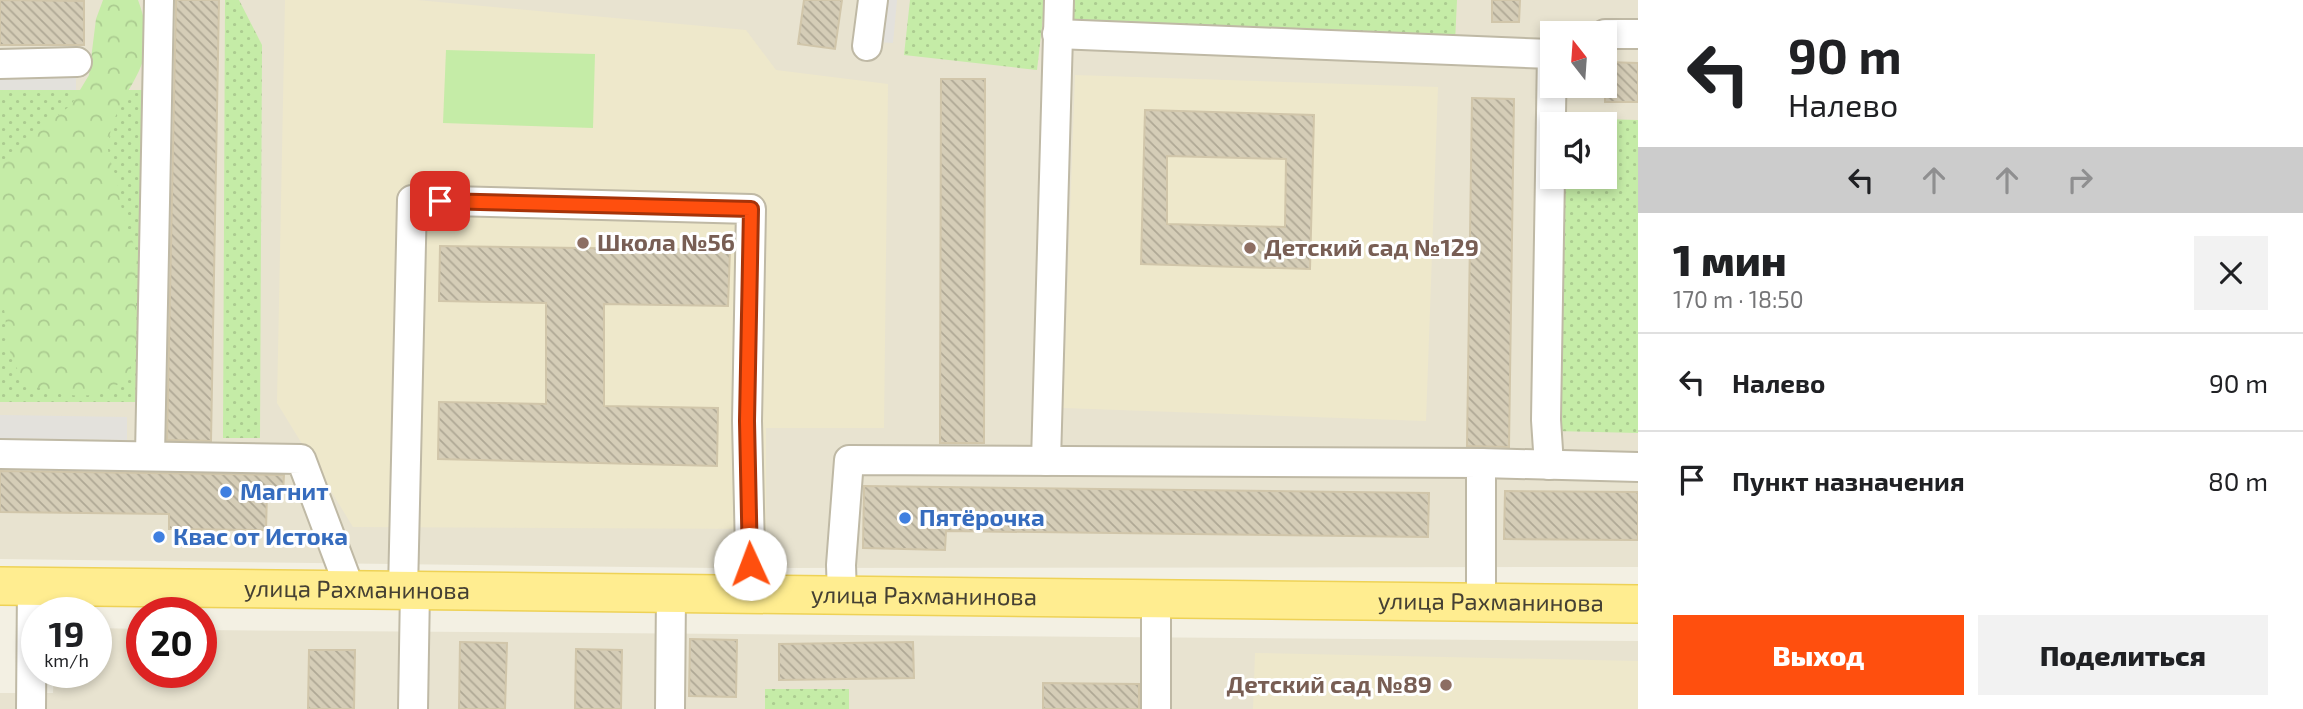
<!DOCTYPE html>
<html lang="ru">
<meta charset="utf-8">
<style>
:root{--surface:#fff;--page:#f2f2f2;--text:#202124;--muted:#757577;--line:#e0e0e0;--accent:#ff4f0e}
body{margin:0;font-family:"Exo 2",sans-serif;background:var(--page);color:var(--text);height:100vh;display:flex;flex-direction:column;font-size:26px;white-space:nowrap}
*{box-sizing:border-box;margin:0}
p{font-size:23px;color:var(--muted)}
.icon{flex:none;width:38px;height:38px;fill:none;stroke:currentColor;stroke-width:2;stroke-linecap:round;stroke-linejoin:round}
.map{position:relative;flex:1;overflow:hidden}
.side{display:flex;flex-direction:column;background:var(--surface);width:665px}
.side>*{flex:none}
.guide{background:#fff;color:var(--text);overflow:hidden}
.needle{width:46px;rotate:343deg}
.tools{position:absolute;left:1540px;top:21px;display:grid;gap:14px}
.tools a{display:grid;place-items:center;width:77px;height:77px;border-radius:0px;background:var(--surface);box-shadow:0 4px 10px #0003;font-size:35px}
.speed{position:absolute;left:21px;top:597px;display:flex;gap:14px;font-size:35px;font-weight:700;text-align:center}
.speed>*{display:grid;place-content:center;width:91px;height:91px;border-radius:50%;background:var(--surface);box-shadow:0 4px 10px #0003;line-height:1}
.speed small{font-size:18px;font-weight:400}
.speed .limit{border:10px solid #d22;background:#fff;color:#111}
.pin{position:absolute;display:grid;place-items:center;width:60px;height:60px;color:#fff;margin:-30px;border-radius:14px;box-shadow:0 4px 10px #0006}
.me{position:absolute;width:77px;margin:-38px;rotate:358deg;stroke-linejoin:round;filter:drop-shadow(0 0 5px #0008)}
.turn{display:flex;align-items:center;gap:24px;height:147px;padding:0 35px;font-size:32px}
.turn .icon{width:91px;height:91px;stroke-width:2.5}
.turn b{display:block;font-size:49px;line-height:60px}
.lanes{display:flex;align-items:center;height:66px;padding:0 35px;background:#0003;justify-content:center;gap:35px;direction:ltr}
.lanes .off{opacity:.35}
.round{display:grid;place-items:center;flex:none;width:74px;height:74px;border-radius:0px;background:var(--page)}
.headline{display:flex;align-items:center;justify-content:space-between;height:119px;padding:0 35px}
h1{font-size:42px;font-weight:800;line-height:52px}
.primary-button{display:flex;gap:14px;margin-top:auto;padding:14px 35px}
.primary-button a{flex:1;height:80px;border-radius:0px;background:var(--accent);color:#fff;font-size:28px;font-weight:800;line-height:80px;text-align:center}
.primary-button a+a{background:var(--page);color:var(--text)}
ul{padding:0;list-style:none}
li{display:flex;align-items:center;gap:21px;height:98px;padding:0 35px;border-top:2px solid var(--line)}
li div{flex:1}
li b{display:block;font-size:26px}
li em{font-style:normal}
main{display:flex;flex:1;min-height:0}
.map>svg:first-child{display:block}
.residential{fill:#e8e3d0;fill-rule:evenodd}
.education{fill:#eee8cb}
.grass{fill:url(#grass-dots)}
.forest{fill:url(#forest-crowns)}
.pitch{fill:#c5eca7}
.parking{fill:#e3e1dc}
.building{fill:url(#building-back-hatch);stroke:#d1c6aa;stroke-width:2;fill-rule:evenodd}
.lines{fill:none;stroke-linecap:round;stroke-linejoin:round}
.minor-casing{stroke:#bfb9a5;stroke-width:32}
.major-casing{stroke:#eed256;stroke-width:40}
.minor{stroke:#fff;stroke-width:28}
.major{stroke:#ffed90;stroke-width:37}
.route-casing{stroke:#a63309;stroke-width:18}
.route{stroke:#ff4f0e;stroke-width:12}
.education-dot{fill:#8d6e63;stroke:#fff;stroke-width:2.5}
.shop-dot{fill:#3f7fe0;stroke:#fff;stroke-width:2.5}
.labels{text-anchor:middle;stroke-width:6;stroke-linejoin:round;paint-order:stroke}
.education-label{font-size:24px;font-weight:bold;fill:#785e54;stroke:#fff;text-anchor:start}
.shop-label{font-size:24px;font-weight:bold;fill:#366cbe;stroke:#fff;text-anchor:start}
.street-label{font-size:24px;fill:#454033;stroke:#fff}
</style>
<main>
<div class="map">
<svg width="1638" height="709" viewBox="0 0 1638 709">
<defs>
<pattern id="grass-dots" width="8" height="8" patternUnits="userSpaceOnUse" patternTransform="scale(1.75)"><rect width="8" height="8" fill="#c5eca7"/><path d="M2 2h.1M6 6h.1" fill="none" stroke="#abcb90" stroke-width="1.8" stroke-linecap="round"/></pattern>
<pattern id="forest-crowns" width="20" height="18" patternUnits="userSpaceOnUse" patternTransform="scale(1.75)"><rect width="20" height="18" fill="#c5eca7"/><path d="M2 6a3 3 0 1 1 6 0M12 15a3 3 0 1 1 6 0" fill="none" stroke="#abcb90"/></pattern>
<pattern id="building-back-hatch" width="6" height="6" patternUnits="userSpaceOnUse" patternTransform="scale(1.75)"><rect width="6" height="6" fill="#d5cdb7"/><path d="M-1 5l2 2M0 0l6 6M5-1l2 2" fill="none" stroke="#afa895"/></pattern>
</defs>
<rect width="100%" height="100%" fill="#f3f0e3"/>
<g class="residential">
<path d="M 0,0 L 1638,0 L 1638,567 L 716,568 L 0,559 ZM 1552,33 L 1605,33 L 1605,86 L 1552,86 ZM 1552,124 L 1605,124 L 1605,177 L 1552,177 Z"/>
<polygon points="96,628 142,629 142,672 201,672 201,630 1638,641 1638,709 0,709 0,693 53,693 54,672 96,672"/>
</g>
<g class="education">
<polygon points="285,0 417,0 746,30 776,70 888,84 884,428 766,428 766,529 353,527 277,403"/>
<polygon points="1075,75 1438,87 1426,421 1063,408"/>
<polygon points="1255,653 1638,661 1638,709 1253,709"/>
</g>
<g class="grass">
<polygon points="225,0 239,0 262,45 260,438 223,438"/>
<polygon points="910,0 1045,0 1037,70 904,55"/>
<polygon points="1069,0 1457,0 1455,42 1067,23"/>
<polygon points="0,90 143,90 142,402 0,402"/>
<polygon points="1566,118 1638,120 1638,433 1554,431 1564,177 1605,177 1605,124 1566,124"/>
<rect x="765" y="689" width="84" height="20"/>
</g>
<path class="forest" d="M 103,0 L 138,0 C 165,72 118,81 108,144 C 107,153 112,165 115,174 C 119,189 120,206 125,221 C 128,232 135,244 137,256 C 137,265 135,274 135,282 C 137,336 147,402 70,395 C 35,392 15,380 8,343 C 5,327 7,312 0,296 L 0,165 L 13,157 L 28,139 L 71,105 L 89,75 L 96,19 Z"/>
<polygon class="pitch" points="446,50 595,54 593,128 443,123"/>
<g class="parking">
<polygon points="880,0 897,0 893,43 875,42"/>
<polygon points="0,70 76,71 76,90 0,90"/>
<polygon points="0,415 127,417 127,440 0,438"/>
</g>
<g class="building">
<polygon points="0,0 84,1 84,45 0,45"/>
<polygon points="176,0 219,0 211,441 167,440"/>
<polygon points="804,0 842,0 835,49 798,44"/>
<polygon points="1492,0 1520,0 1519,22 1492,22"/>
<polygon points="1605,62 1638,63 1638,102 1605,102"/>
<polygon points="941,79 985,79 984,443 940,443"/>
<polygon points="1472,98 1514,99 1509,447 1467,446"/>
<path d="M 1145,110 L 1314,115 L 1310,269 L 1141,264 ZM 1167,156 L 1286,159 L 1285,227 L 1167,224 Z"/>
<polygon points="440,246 730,250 728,306 604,304 604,406 718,408 717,466 438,459 439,402 546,404 546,303 439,301"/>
<polygon points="0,471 284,475 283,493 267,493 266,530 169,529 169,514 0,512"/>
<polygon points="864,486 1429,493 1428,537 946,531 945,550 863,548"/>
<polygon points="1505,491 1638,492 1638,540 1504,539"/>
<polygon points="690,639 737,640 736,697 689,696"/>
<polygon points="460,642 507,643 505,709 459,709"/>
<polygon points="913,642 914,678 779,680 779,644"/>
<polygon points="576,649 622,650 621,709 575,709"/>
<polygon points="309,650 355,650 354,709 308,709"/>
<polygon points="1043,683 1139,684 1139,709 1043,709"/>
</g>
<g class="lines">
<g class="minor-casing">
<g id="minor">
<polyline points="1057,34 1551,54"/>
<polyline points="1605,34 1638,34"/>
<polyline points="867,46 873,0"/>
<polyline points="0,64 77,62"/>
<polyline points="0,454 301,459 350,589"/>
<polyline points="150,455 159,0"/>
<polyline points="1046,461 1059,0"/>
<polyline points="1481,463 1638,467"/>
<polyline points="1549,465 1546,420 1552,53"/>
<polyline points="403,590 412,200 751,209 747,421 751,594"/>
<polyline points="842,595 841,565 849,460 1481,463 1481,602"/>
<polyline points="31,709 32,586"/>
<polyline points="413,709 415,590"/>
<polyline points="670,709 671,593"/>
<polyline points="1156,709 1156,599"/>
</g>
</g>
<g class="major-casing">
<g id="major">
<path id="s1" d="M 0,586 L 1638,604"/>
</g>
</g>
<use href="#minor" class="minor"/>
<use href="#major" class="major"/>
</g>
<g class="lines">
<g class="route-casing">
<polyline id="route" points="440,201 751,209 747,421 750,564"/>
</g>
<use href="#route" class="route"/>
</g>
<g class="education-dot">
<circle cx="583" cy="243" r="7"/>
<circle cx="1250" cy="248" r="7"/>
<circle cx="1446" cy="685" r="7"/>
</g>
<g class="shop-dot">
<circle cx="226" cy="492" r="7"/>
<circle cx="905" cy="518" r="7"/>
<circle cx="159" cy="537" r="7"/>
</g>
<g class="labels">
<g class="education-label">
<text x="597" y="251">Школа №56</text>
<text x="1264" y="256">Детский сад №129</text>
<text x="1432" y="693" text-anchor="end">Детский сад №89</text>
</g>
<g class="shop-label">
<text x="240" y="500">Магнит</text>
<text x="919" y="526">Пятёрочка</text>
<text x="173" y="545">Квас от Истока</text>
</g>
<g class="street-label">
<text dy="8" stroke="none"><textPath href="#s1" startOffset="357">улица Рахманинова</textPath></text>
<text dy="8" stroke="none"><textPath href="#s1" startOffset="924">улица Рахманинова</textPath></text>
<text dy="8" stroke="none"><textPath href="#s1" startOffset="1491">улица Рахманинова</textPath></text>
</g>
</g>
</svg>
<div class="tools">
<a><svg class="needle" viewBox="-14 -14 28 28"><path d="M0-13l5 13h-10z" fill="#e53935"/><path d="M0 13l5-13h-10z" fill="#757577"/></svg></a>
<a><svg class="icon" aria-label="sound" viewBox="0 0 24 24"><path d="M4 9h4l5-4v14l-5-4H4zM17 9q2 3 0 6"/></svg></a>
</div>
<div class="speed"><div>19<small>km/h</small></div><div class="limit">20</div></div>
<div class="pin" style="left:440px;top:201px;background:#d93025"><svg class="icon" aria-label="arrive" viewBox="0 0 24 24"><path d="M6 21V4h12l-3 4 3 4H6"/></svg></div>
<svg class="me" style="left:750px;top:564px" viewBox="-20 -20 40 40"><circle r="19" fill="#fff"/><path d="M0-13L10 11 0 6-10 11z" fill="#ff4f0e"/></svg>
</div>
<section class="side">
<div class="guide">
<div class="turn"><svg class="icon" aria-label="left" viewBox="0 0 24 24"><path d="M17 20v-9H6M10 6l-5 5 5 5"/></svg><div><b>90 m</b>Налево</div></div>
<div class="lanes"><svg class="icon" aria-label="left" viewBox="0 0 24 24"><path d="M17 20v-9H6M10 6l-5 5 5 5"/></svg><svg class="icon off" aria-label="ahead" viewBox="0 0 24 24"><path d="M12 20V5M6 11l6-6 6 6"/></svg><svg class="icon off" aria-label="ahead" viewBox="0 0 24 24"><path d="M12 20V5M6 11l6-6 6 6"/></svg><svg class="icon off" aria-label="right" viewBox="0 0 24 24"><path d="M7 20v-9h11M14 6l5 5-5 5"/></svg></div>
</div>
<div class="headline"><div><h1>1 мин</h1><p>170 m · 18:50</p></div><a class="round"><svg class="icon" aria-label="close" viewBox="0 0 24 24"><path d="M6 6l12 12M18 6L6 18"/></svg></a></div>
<ul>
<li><svg class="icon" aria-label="left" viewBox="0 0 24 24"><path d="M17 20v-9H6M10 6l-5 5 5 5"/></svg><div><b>Налево</b></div><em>90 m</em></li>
<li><svg class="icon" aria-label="arrive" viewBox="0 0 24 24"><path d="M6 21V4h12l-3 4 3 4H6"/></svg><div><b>Пункт назначения</b></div><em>80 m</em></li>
</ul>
<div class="primary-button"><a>Выход</a><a>Поделиться</a></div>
</section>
</main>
